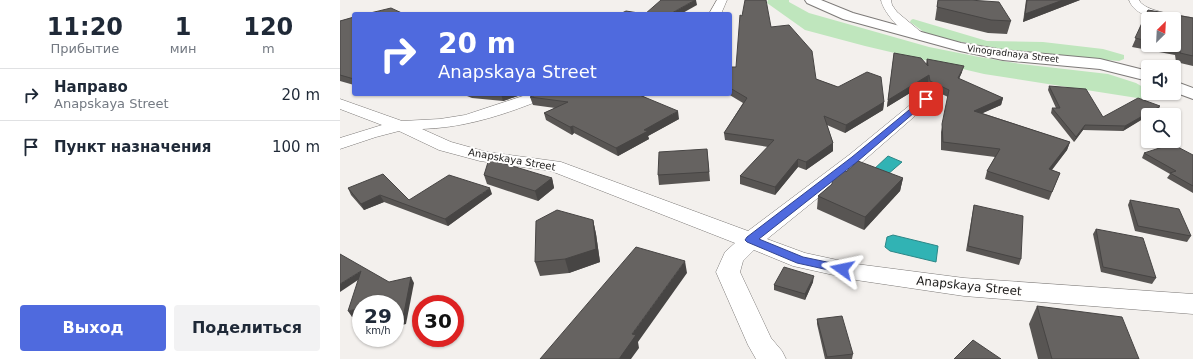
<!DOCTYPE html>
<html lang="ru">
<meta charset="utf-8">
<style>
:root{--surface:#fff;--page:#f2f2f3;--text:#1f2937;--muted:#747a83;--line:#e0e1e3;--accent:#4f6ade}
body{margin:0;font-family:"DejaVu Sans",sans-serif;background:var(--page);color:var(--text);height:100vh;display:flex;flex-direction:column;font-size:15px;white-space:nowrap}
*{box-sizing:border-box;margin:0}
p{font-size:13px;color:var(--muted)}
.icon{flex:none;width:22px;height:22px;fill:none;stroke:currentColor;stroke-width:2;stroke-linecap:round;stroke-linejoin:round}
.map{position:relative;flex:1;overflow:hidden}
.panel{display:flex;flex-direction:column;background:var(--surface);width:340px}
.panel>*{flex:none}
.guide{position:absolute;left:12px;top:12px;width:380px;height:84px;border-radius:4px;box-shadow:0 1px 3px #0004;background:#4f6ade;color:#fff;overflow:hidden}
.needle{width:26px;rotate:24deg}
.buttons{position:absolute;left:801px;top:12px;display:grid;gap:8px}
.buttons a{display:grid;place-items:center;width:40px;height:40px;border-radius:4px;background:var(--surface);box-shadow:0 1px 3px #0004;font-size:20px}
.speed{position:absolute;left:12px;top:295px;display:flex;gap:8px;font-size:20px;font-weight:700;text-align:center}
.speed>*{display:grid;place-content:center;width:52px;height:52px;border-radius:50%;background:var(--surface);box-shadow:0 1px 3px #0004;line-height:1}
.speed small{font-size:10px;font-weight:400}
.speed .limit{border:6px solid #d22;background:#fff;color:#111}
.pin{position:absolute;display:grid;place-items:center;width:34px;height:34px;color:#fff;margin:-17px;border-radius:8px;box-shadow:0 2px 6px #0006}
.me{position:absolute;width:44px;margin:-22px;rotate:282deg;stroke-linejoin:round;filter:drop-shadow(0 0 3px #0008)}
.turn{display:flex;align-items:center;gap:14px;height:84px;padding:0 20px;font-size:18px}
.turn .icon{width:52px;height:52px;stroke-width:2.5}
.turn b{display:block;font-size:28px;line-height:34px}
.eta{display:flex;justify-content:space-evenly;align-items:center;height:68px;text-align:center}
.eta b{font-size:24px;font-weight:600;line-height:28px}
.action{display:flex;gap:8px;margin-top:auto;padding:8px 20px}
.action a{flex:1;height:46px;border-radius:4px;background:var(--accent);color:#fff;font-size:16px;font-weight:600;line-height:46px;text-align:center}
.action a+a{background:var(--page);color:var(--text)}
ul{padding:0;list-style:none}
li{display:flex;align-items:center;gap:12px;height:52px;padding:0 20px;border-top:1px solid var(--line)}
li div{flex:1}
li b{display:block;font-size:15px}
li em{font-style:normal}
main{display:flex;flex:1;min-height:0}
.map>svg:first-child{display:block}
.green{fill:#bfe6bd}
.water{fill:#31b3b4;stroke:#2c8787}
.lines{fill:none;stroke-linecap:round;stroke-linejoin:round}
.street-casing{stroke:#7d7a78;stroke-width:1}
.primary-casing{stroke:#7d7a78;stroke-width:2}
.street{fill:#fff;fill-rule:evenodd}
.primary{fill:#fff;fill-rule:evenodd}
.wall{fill:#585553;fill-rule:evenodd}
.shaded-wall{fill:#474544}
.building{fill:#666361;stroke:#474544}
.route{fill:#4f6ade;stroke:#334590}
.labels{text-anchor:middle;stroke-width:4;stroke-linejoin:round;paint-order:stroke}
.far-street-label{font-size:9px;fill:#21201f;stroke:#fffefd}
.street-label{font-size:10px;fill:#21201f;stroke:#fffefd}
.near-street-label{font-size:12px;fill:#21201f;stroke:#fffefd}
</style>
<main>
<section class="panel">
<div class="eta">
<div><b>11:20</b><p>Прибытие</p></div>
<div><b>1</b><p>мин</p></div>
<div><b>120</b><p>m</p></div>
</div>
<ul>
<li><svg class="icon" aria-label="right" viewBox="0 0 24 24"><path d="M7 20v-9h11M14 6l5 5-5 5"/></svg><div><b>Направо</b><p>Anapskaya Street</p></div><em>20 m</em></li>
<li><svg class="icon" aria-label="arrive" viewBox="0 0 24 24"><path d="M6 21V4h12l-3 4 3 4H6"/></svg><div><b>Пункт назначения</b></div><em>100 m</em></li>
</ul>
<div class="action"><a>Выход</a><a>Поделиться</a></div>
</section>
<div class="map">
<svg width="853" height="359" viewBox="0 0 853 359">
<rect width="100%" height="100%" fill="#f3f0ed"/>
<g class="green">
<polygon points="428,0 449,0 449,2 469,13 589,47 639,57 681,64 768,74 796,83 808,90 810,100 644,74 525,46 465,30 427,3"/>
<polygon points="573,19 647,41 703,42 763,49 784,55 784,59 779,61 767,60 667,50 604,39 588,35 570,22 571,20"/>
</g>
<g class="water">
<polygon points="548,156 562,162 547,175 533,170"/>
<polygon points="553,235 598,246 596,262 550,251 545,247 547,237"/>
</g>
<g class="lines">
<g class="street-casing">
<g id="street">
<polygon points="377,0 387,0 381,14 369,14"/>
<path d="M 541,0 L 551,0 L 552,5 L 557,12 L 581,32 L 583,35 L 581,38 C 568,41 543,13 541,0 Z"/>
<path d="M 789,0 L 799,0 C 804,12 840,15 853,18 L 853,24 L 834,21 L 834,19 C 818,19 795,17 789,0 Z"/>
<path d="M 189,94 L 210,94 C 206,100 195,102 188,105 C 154,118 119,128 82,129 L 111,142 L 147,152 L 221,162 L 408,231 L 509,155 L 581,96 L 586,94 L 591,96 L 594,99 L 591,102 L 521,163 L 427,239 L 465,253 L 516,264 L 624,278 L 853,294 L 853,314 L 624,296 L 516,280 L 453,266 L 414,250 L 403,261 L 400,272 L 431,338 L 442,351 L 446,359 L 416,359 L 408,345 L 376,272 L 385,252 L 395,243 L 211,171 L 140,161 L 99,150 L 59,131 L 36,137 L 0,149 L 0,138 L 42,125 L 0,109 L 0,99 L 62,121 L 100,119 L 125,115 Z"/>
</g>
</g>
<g class="primary-casing">
<g id="primary">
<polygon points="465,0 481,0 513,13 621,43 663,50 760,59 808,71 808,81 760,69 663,60 620,51 503,19 467,3"/>
<polygon points="834,81 853,88 853,99 834,92"/>
</g>
</g>
<use href="#street" class="street"/>
<use href="#primary" class="primary"/>
</g>
<g class="wall">
<polygon points="598,0 671,21 667,34 648,33 595,20"/>
<polygon points="686,0 740,0 683,22"/>
<path d="M 808,10 L 853,18 L 853,66 L 836,62 L 835,55 L 792,47 ZM 808,19 L 834,19 L 834,45 L 808,45 Z"/>
<polygon points="14,17 14,85 0,81 0,21"/>
<polygon points="431,27 476,79 498,87 544,102 543,110 505,133 487,125 493,143 493,151 466,170 458,167 435,195 400,184 400,176 428,147 385,140 384,133 403,103 388,94 390,94 390,67 396,67"/>
<polygon points="554,53 586,64 587,59 622,72 619,79 663,98 661,105 642,113 730,142 727,150 712,170 720,173 709,200 645,179 647,171 655,157 601,150 601,132 608,97 589,88 588,82 547,107"/>
<polygon points="709,86 763,117 818,111 810,115 808,115 783,131 743,130 734,142 711,113 712,108 716,108 708,90"/>
<polygon points="75,94 86,94 80,96"/>
<polygon points="122,94 184,94 163,101 132,98"/>
<polygon points="303,96 339,119 308,136 309,139 278,156 234,133 232,135 206,120 204,113 215,108 193,105 190,97"/>
<polygon points="367,149 370,181 319,185 318,175"/>
<polygon points="804,153 853,155 853,193 827,178 830,174 802,158"/>
<polygon points="506,172 563,178 560,191 524,230 477,209 478,196"/>
<polygon points="144,175 212,178 214,188 198,201 147,184"/>
<polygon points="8,188 69,200 152,194 108,226 44,202 24,210 11,195"/>
<polygon points="790,200 851,236 847,242 795,231 788,205"/>
<polygon points="634,205 681,259 679,265 626,251 633,210"/>
<polygon points="253,220 256,234 260,262 229,273 200,276 195,262"/>
<polygon points="756,229 816,278 812,284 761,272 753,234"/>
<polygon points="473,282 465,300 434,290 434,285"/>
<polygon points="697,306 799,359 698,359 689,324"/>
<polygon points="477,319 513,354 512,359 485,359 477,324"/>
</g>
<g class="shaded-wall">
<polygon points="355,0 356,0 357,5 341,14 330,14"/>
<polygon points="723,0 740,0 683,22 685,14"/>
<polygon points="624,66 622,72 616,85 618,78"/>
<polygon points="589,75 588,82 547,107 548,100"/>
<polygon points="79,94 86,94 80,96"/>
<polygon points="161,94 184,94 163,101"/>
<polygon points="294,94 307,94 295,100"/>
<polygon points="663,98 661,105 632,118 634,111"/>
<polygon points="544,102 543,110 505,133 506,125"/>
<polygon points="820,106 818,111 810,115 808,115 808,116 783,131 785,126"/>
<polygon points="338,111 339,119 308,136 309,139 278,156 276,148 304,130"/>
<polygon points="745,125 743,130 734,142 736,137"/>
<polygon points="233,126 234,133 232,135 230,127"/>
<polygon points="730,142 727,150 706,177 709,169"/>
<polygon points="493,143 493,151 466,170 466,162"/>
<polygon points="458,159 458,167 435,195 435,187"/>
<polygon points="212,178 214,188 198,201 195,191"/>
<polygon points="563,178 560,191 524,230 525,217"/>
<polygon points="150,188 152,194 108,226 105,219"/>
<polygon points="40,195 44,202 24,210 21,204"/>
<polygon points="253,220 256,234 260,262 229,273 225,259"/>
<polygon points="345,261 347,273 298,342 299,348 291,359 279,359 292,334"/>
<polygon points="21,271 24,276 0,292 0,284"/>
<polygon points="474,276 473,282 465,300 465,294"/>
<polygon points="71,277 74,283 66,324 55,327 55,320"/>
<polygon points="21,308 21,314 12,317 8,311"/>
<polygon points="21,329 21,335 19,336 15,330"/>
</g>
<g class="building">
<polygon points="321,0 355,0 330,14 280,14 286,11 305,14"/>
<polygon points="405,0 426,0 431,27 449,25 472,51 476,79 498,87 527,72 541,77 544,102 506,125 484,116 493,143 466,162 458,159 435,187 400,176 434,140 384,133 407,98 390,88 390,67 396,67 400,15 402,16"/>
<polygon points="598,0 629,0 659,2 671,21 651,20 597,7"/>
<polygon points="687,0 723,0 685,14"/>
<polygon points="51,8 64,14 26,14"/>
<polygon points="808,10 853,18 853,56 840,53 840,46 834,45 834,19 808,19 808,41 795,38"/>
<polygon points="14,17 14,79 0,75 0,21"/>
<polygon points="554,53 581,58 588,66 587,59 624,66 618,78 663,98 634,111 730,142 709,169 720,173 712,192 647,171 660,149 603,142 602,124 609,90 590,81 589,75 548,100"/>
<polygon points="709,86 746,89 763,117 798,98 820,106 785,126 745,125 736,137 712,108 720,108"/>
<polygon points="199,94 297,94 338,111 304,130 308,131 276,148 233,126 230,127 204,113 228,102 190,97"/>
<polygon points="832,144 853,155 853,186 830,173 836,171 804,153"/>
<polygon points="367,149 369,172 318,175 319,152"/>
<polygon points="149,159 212,178 195,191 144,175"/>
<polygon points="518,161 563,178 525,217 478,196 492,184 493,175 504,167 506,172"/>
<polygon points="43,174 69,200 109,175 150,188 105,219 40,195 21,204 8,188"/>
<polygon points="790,200 839,209 851,236 798,226"/>
<polygon points="634,205 683,216 681,259 628,246"/>
<polygon points="217,210 253,220 256,249 225,259 195,262 196,221"/>
<polygon points="756,229 803,238 816,278 763,267"/>
<polygon points="296,247 345,261 292,334 296,335 279,359 200,359"/>
<polygon points="0,254 49,282 71,277 63,318 55,320 55,304 21,304 21,308 8,311 21,271 0,284"/>
<polygon points="444,267 474,276 465,294 434,285"/>
<polygon points="697,306 782,317 799,359 712,359"/>
<polygon points="21,309 21,329 15,330"/>
<polygon points="502,316 513,354 487,357 477,319"/>
<polygon points="633,340 661,359 614,359"/>
</g>
<polygon class="route" points="586,96 590,99 589,100 518,161 419,239 463,257 506,266 507,269 506,272 502,273 457,263 407,242 405,240 407,237 512,157"/>
<g class="labels">
<g class="far-street-label">
<text transform="translate(673 54) rotate(7)" y="3">Vinogradnaya Street</text>
</g>
<g class="street-label">
<text transform="translate(172 159) rotate(10)" y="4">Anapskaya Street</text>
</g>
<g class="near-street-label">
<text transform="translate(629 286) rotate(6)" y="4">Anapskaya Street</text>
</g>
</g>
</svg>
<div class="buttons">
<a><svg class="needle" viewBox="-14 -14 28 28"><path d="M0-13l5 13h-10z" fill="#e53935"/><path d="M0 13l5-13h-10z" fill="#747a83"/></svg></a>
<a><svg class="icon" aria-label="sound" viewBox="0 0 24 24"><path d="M4 9h4l5-4v14l-5-4H4zM17 9q2 3 0 6"/></svg></a>
<a><svg class="icon" aria-label="search" viewBox="0 0 24 24"><circle cx="10" cy="10" r="6"/><path d="M15 15l6 6"/></svg></a>
</div>
<div class="speed"><div>29<small>km/h</small></div><div class="limit">30</div></div>
<div class="pin" style="left:586px;top:99px;background:#d93025"><svg class="icon" aria-label="arrive" viewBox="0 0 24 24"><path d="M6 21V4h12l-3 4 3 4H6"/></svg></div>
<svg class="me" style="left:502px;top:269px" viewBox="-20 -20 40 40"><path d="M0-17L14 15 0 8-14 15z" fill="#4f6ade" stroke="#fff" stroke-width="4"/></svg>
<div class="guide">
<div class="turn"><svg class="icon" aria-label="right" viewBox="0 0 24 24"><path d="M7 20v-9h11M14 6l5 5-5 5"/></svg><div><b>20 m</b>Anapskaya Street</div></div>
</div>
</div>
</main>
